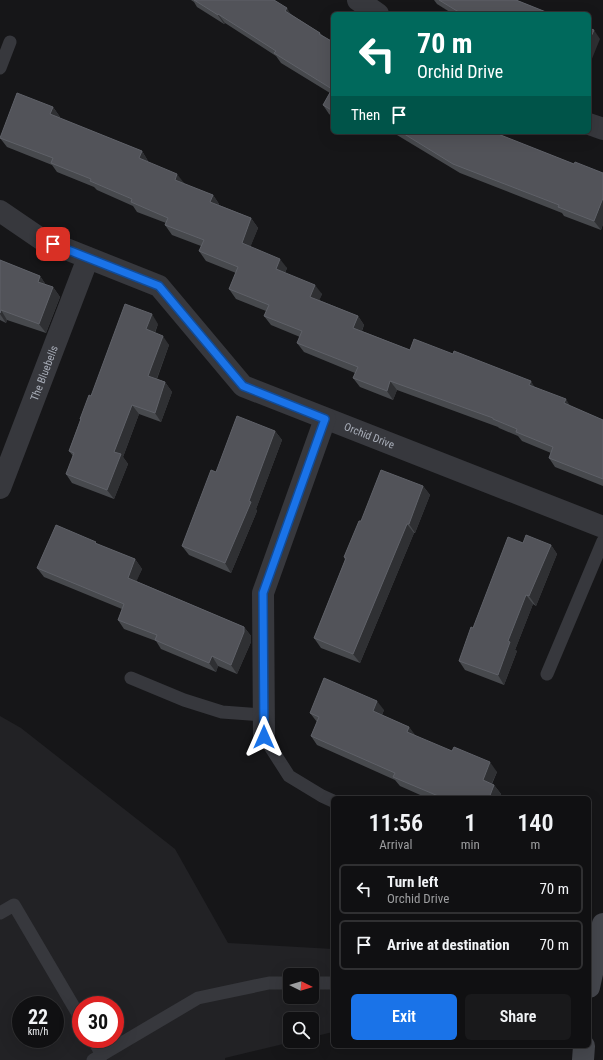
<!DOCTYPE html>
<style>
:root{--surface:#101012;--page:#19191b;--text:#f1f3f6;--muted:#9c9d9f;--line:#303032;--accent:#1a73e8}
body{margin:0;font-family:"Roboto Condensed",sans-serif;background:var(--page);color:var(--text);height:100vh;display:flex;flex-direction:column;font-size:15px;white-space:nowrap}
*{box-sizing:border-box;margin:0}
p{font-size:13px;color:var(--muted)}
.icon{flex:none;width:22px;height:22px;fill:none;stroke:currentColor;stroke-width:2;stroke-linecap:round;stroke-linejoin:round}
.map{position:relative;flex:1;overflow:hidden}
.side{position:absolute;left:331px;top:796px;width:260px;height:252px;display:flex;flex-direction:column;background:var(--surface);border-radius:6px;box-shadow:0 4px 16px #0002,0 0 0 1px var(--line)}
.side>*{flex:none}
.banner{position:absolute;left:331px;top:12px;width:260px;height:122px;border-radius:6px;box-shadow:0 4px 16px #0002,0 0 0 1px var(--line);background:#00695c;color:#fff;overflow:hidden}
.needle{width:26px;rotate:95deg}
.buttons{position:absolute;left:283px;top:968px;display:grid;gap:8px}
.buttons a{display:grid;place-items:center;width:36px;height:36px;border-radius:6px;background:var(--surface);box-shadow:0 4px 16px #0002,0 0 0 1px var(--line);font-size:20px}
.speed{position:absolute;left:12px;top:996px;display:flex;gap:8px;font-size:20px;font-weight:700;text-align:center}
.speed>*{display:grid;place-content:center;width:52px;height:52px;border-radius:50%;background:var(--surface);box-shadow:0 4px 16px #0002,0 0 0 1px var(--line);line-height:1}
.speed small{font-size:10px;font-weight:400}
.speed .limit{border:6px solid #d22;background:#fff;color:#111}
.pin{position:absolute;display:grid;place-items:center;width:34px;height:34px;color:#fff;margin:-17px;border-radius:8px;box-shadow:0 2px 6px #0006}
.me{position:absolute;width:44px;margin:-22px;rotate:0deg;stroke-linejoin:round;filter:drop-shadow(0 0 3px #0008)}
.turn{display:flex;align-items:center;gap:14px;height:84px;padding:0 20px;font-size:18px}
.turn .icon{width:52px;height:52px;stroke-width:2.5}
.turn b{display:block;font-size:28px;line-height:34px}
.then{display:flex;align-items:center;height:38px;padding:0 20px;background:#0003;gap:8px;font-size:15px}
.eta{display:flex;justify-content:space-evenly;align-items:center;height:68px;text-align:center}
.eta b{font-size:24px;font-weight:600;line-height:28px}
.cta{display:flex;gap:8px;margin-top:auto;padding:8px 20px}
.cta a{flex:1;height:46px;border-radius:6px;background:var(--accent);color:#fff;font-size:16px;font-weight:600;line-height:46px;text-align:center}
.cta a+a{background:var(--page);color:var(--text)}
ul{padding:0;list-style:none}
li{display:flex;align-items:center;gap:12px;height:50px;margin:0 8px 6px;padding:0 12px;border:2px solid var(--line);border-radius:6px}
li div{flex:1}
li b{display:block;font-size:15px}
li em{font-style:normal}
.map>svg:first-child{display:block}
.built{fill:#222225;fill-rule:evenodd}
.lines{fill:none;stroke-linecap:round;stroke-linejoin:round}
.service{stroke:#37383d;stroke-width:13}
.minor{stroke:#37383d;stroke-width:22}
.secondary{stroke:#45474d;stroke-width:22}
.wall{fill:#47494d}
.shaded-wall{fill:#2f3033}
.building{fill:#525359;stroke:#5f6168}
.route-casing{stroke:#114b97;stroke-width:10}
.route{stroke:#1a73e8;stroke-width:7}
.labels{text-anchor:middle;stroke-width:3.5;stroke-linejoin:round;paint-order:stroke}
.street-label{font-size:11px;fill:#a8adb8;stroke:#111113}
</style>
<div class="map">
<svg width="603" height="1060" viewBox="0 0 603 1060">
<rect width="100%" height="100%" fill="#161618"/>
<path class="built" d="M 0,716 L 21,728 L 175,849 L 228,943 L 333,949 L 333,1032 L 312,1037 L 312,1019 L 290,1019 L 290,1041 L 296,1041 L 225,1058 L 225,1060 L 0,1060 ZM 290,975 L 312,975 L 312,997 L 290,997 ZM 21,1005 L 55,1005 L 55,1039 L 21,1039 ZM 81,1005 L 115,1005 L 115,1039 L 81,1039 Z"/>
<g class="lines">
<g class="service">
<polyline points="0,68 10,42"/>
<polyline points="547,674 603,541"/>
<polyline points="131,678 184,700 222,712 263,715"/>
<polyline points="264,737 289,776 322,796 333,801"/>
<polyline points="0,913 14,905 81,1019"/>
<polyline points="312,983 333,983"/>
<polyline points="93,1039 102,1055"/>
<polyline points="93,1060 198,998 269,983 290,983"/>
</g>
<g class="minor">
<polyline points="358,0 378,14"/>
<polyline points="589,124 603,129"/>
<path id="s1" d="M 0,211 L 41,239 L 159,286 L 243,386 L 603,527"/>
<path id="s2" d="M 0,488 L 88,258"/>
<polyline points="264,737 263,593 325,419"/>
</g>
<g class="secondary">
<polyline points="589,987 603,924"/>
<polyline points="583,1060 584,1046"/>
</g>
</g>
<g class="wall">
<polygon points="191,0 274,0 292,15 320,33 322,35 333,42 333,117 329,114 323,105 330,93 281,63 276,56 225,23 224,24 197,7 194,2"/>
<polygon points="434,0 516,0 551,14 453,14 437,4"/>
<polygon points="53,107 60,117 59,118 142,151 148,161 148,162 184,183 184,184 213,195 219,204 219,205 251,218 258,228 250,247 287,268 285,273 322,294 319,300 358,316 364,325 362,331 410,350 535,387 570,406 603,420 603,486 555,467 549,458 551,453 522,441 518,436 499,428 498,427 397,390 393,400 360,387 353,378 355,373 304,352 297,343 300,337 271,325 264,316 266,311 236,299 229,289 236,273 206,261 199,251 201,246 172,235 165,225 166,223 137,212 133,206 97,190 94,187 57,172 52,165 7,147 0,138"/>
<polygon points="392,132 493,132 574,164 603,173 603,224 601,230 564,216 562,213 460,173"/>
<polygon points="0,260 40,276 46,285 53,287 60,297 46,333 7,320 6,323 0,320"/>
<polygon points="158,324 155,333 169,345 157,379 165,382 172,392 161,422 139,414 123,457 128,464 114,499 72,483 66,474 73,456 69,451 80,420 80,419 91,396"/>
<polygon points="275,431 282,440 256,509 257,511 231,573 189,555 182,546 216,472"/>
<polygon points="423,486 430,495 415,533 414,533 360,663 321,648 314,638 345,560 344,557 361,521"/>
<polygon points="523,543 551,545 557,554 536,606 533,604 515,650 517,651 504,685 465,670 459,661 473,628"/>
<polygon points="97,544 135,559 142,569 136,581 244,627 251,636 251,642 237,674 218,666 216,672 161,649 156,641 124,629 118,620 122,609 44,577 37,568"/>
<polygon points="384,710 382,715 409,727 415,736 497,772 492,784 494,785 501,794 499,798 427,798 400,786 395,780 317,745 311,736 317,722 310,713"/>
</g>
<g class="shaded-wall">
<polygon points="287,8 293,18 285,11"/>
<polygon points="218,14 225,23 224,24 218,15"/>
<polygon points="594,30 600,39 589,66 589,41"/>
<polygon points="53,107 60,117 57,124 50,114"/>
<polygon points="142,151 148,161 145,167 139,158"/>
<polygon points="177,174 184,183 181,189 175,180"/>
<polygon points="213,195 219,204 216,211 210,202"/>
<polygon points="603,198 603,224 601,230 594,221"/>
<polygon points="251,218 258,228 248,253 242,243"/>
<polygon points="280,259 287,268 282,279 276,269"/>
<polygon points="40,276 46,285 38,282"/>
<polygon points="315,285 322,294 317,306 310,297"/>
<polygon points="53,287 60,297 46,333 39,324"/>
<polygon points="1,310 7,320 6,323 0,314"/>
<polygon points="152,314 158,324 152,339 146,329"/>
<polygon points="358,316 364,325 359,337 353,328"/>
<polygon points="163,336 169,345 154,386 148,376"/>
<polygon points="390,381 397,390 393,400 387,391"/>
<polygon points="531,381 537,391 529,385"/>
<polygon points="165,382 172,392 161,422 155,413"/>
<polygon points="566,399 572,409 564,403"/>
<polygon points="132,405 139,414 123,457 128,464 114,499 107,490 114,452"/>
<polygon points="275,431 282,440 256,509 257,511 231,573 225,563"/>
<polygon points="423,486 430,495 415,533 409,524"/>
<polygon points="407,524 414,533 360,663 353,654"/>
<polygon points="551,545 557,554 536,606 529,596"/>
<polygon points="135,559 142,569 134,587 128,578"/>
<polygon points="526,595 533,604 515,650 517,651 504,685 498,675 508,641"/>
<polygon points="244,627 251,636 251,642 237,674 231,665"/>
<polygon points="212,656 218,666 216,672 209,663"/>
<polygon points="377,701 384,710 379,721 373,711"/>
<polygon points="409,727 416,736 407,732"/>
<polygon points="490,762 497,772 489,789 483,780"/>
<polygon points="494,785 501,794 499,798 489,798"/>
</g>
<g class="building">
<polygon points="194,0 274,0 287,8 285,11 320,33 319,34 333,42 333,111 323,105 332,89 274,53 276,51 218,14 218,15"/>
<polygon points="439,0 516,0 551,14 462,14"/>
<polygon points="589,28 594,30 589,41"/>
<polygon points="17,93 53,107 50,114 142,151 139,158 177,174 175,180 213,195 210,202 251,218 242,243 280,259 276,269 315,285 310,297 358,316 353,328 410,350 414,339 453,354 454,351 531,381 529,385 566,399 564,403 603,420 603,479 549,458 553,447 516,432 517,429 493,419 493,418 390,381 387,391 353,378 358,367 297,343 302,331 264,316 269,305 229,289 238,267 199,251 204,240 165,225 168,218 131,202 132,199 90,181 91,179 51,163 53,158 0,138"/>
<polygon points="401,132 493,132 574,164 575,162 603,173 603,198 594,221 558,207 559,205 453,164"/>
<polygon points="0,260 40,276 38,282 53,287 39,324 1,310 0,313"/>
<polygon points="125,304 152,314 146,329 163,336 148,376 165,382 155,413 132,405 114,452 121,454 107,490 66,474 74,453 69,451 81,419 80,419 89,395 91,396"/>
<polygon points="237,416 275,431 249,501 251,502 225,563 182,546 211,470 216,472"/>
<polygon points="381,470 423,486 409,524 407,524 353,654 314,638 346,558 344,557 359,521 361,521"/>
<polygon points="56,525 96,542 95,543 135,559 128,578 244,627 244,632 231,665 212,656 209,663 155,640 157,635 118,620 124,604 37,568"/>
<polygon points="526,535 551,545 529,596 526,595 508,641 510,642 498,675 459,661 471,627 473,628 508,537 523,543"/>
<polygon points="324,678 377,701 373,711 409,727 407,732 452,751 454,747 490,762 483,780 494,785 489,798 443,798 393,777 395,773 311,736 319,717 310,713"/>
</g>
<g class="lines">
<g class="route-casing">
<polyline id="route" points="53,244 159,286 243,386 325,419 263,593 264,737"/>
</g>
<use href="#route" class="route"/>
</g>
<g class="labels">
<g class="street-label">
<text dy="4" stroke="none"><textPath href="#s2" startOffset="123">The Bluebells</textPath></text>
<text dy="4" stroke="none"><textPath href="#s1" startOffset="443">Orchid Drive</textPath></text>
</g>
</g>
</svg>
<div class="buttons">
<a><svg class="needle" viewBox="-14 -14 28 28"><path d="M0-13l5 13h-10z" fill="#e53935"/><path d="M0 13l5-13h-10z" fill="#9c9d9f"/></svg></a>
<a><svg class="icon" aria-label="search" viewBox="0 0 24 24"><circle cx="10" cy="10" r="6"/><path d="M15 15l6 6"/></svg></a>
</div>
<div class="speed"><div>22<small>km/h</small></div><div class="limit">30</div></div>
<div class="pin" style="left:53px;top:244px;background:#d93025"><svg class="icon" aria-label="arrive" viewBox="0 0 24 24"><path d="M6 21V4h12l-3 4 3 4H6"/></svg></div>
<svg class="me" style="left:264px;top:737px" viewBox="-20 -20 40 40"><path d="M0-17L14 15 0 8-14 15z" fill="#1a73e8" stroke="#fff" stroke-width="4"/></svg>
<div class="banner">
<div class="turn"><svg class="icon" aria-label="left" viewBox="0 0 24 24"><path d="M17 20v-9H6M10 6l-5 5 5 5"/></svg><div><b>70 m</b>Orchid Drive</div></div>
<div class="then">Then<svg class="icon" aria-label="arrive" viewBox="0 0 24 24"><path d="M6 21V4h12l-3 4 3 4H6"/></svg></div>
</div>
<section class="side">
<div class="eta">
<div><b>11:56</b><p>Arrival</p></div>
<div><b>1</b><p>min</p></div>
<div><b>140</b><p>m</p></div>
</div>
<ul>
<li><svg class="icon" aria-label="left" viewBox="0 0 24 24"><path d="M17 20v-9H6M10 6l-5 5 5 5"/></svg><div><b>Turn left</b><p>Orchid Drive</p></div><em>70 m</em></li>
<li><svg class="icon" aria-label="arrive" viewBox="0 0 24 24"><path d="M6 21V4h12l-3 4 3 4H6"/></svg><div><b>Arrive at destination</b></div><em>70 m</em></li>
</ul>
<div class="cta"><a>Exit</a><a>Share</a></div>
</section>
</div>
